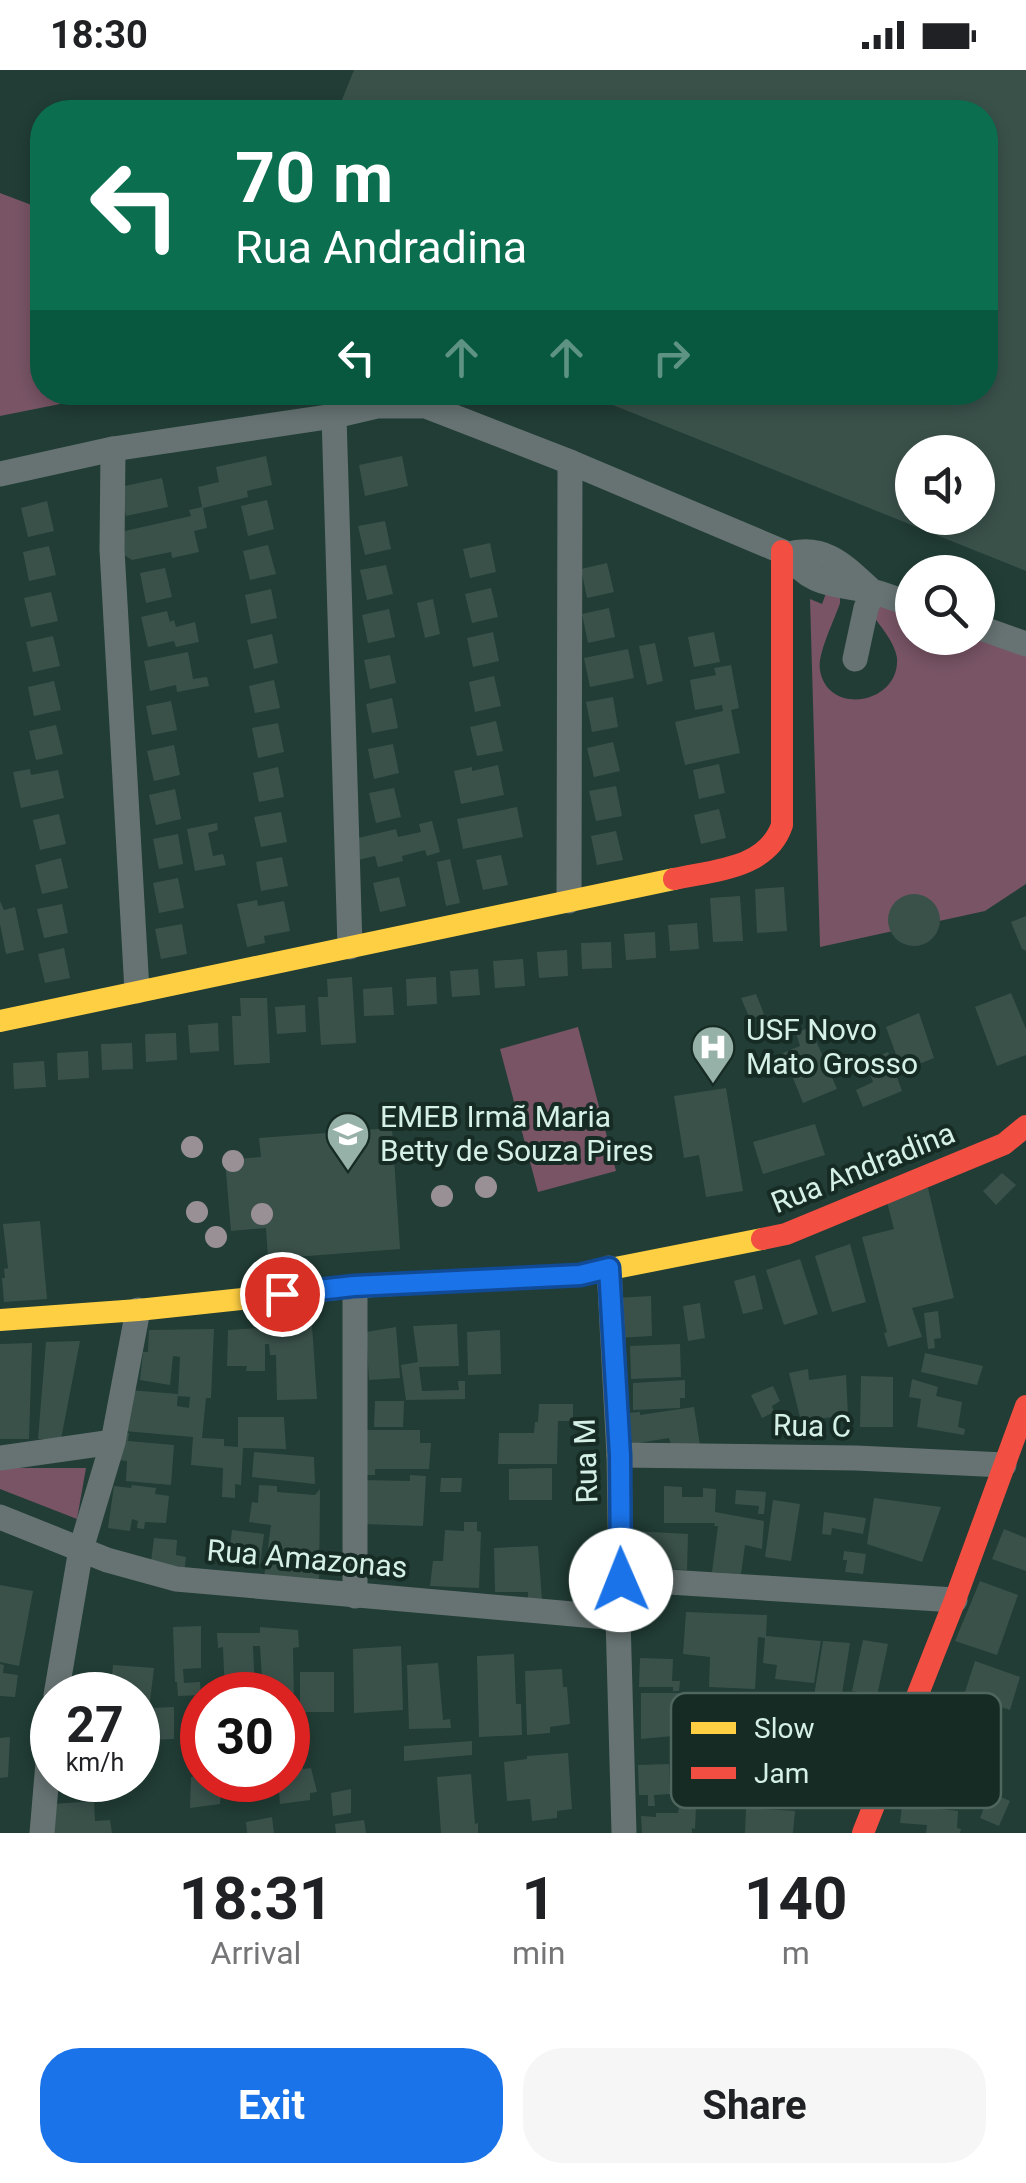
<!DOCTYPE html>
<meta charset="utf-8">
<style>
:root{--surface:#fff;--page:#f6f6f6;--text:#202124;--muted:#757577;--accent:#1a73e8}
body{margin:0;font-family:Roboto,sans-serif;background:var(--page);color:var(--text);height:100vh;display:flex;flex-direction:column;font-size:38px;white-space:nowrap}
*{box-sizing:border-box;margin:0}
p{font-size:32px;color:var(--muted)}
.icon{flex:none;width:55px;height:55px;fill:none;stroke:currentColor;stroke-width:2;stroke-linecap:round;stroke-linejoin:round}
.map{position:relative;height:1763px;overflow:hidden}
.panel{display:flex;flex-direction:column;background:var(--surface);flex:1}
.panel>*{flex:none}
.hud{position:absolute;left:30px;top:30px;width:968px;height:305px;border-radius:40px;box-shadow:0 5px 15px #0003;background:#0b6e4f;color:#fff;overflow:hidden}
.tools{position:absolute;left:895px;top:365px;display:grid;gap:20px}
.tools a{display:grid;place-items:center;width:100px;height:100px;border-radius:50%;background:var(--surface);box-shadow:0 5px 15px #0003;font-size:50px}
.speed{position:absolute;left:30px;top:1602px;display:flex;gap:20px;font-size:50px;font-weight:700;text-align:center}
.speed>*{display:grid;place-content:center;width:130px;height:130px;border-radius:50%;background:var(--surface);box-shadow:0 5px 15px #0003;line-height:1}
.speed small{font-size:25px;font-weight:400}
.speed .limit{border:15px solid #d22;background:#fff;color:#111}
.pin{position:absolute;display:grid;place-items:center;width:85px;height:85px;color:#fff;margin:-42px;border:5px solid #fff;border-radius:50%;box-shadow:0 2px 10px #0007}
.me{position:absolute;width:110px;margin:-55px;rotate:359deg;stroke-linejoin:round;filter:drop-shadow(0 0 8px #0008)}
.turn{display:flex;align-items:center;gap:35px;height:210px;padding:0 40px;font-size:45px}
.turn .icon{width:130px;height:130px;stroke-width:2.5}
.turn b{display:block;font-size:70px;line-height:85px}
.lanes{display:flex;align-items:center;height:95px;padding:0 40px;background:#0003;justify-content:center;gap:50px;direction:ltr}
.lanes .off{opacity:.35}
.eta{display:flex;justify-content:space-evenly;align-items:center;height:170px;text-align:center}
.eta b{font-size:60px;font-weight:700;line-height:70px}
.button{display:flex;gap:20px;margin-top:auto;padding:20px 40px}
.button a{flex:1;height:115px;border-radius:40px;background:var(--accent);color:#fff;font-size:40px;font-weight:700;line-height:115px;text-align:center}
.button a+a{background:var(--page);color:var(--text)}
.status{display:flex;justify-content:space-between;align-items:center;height:70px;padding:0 50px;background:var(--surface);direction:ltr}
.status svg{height:28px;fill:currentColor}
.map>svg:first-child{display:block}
.green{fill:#785465}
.building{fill:#3a514a;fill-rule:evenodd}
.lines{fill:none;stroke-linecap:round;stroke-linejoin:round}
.street{stroke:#667372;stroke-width:25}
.slow{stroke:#ffcf43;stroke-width:22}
.jam{stroke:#f24e42;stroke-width:22}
.tree{fill:#999096}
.route-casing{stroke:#114b97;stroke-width:25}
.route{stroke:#1a73e8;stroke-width:18}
.labels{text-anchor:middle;stroke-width:8;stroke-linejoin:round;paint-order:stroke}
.poi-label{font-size:30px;fill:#d5f0e6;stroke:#162b24;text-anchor:start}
.street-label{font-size:30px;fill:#d5f0e6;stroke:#162b24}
.key{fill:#162b24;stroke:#4f665e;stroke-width:2.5}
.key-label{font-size:28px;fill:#d5f0e6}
</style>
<div class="status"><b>18:30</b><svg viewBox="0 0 49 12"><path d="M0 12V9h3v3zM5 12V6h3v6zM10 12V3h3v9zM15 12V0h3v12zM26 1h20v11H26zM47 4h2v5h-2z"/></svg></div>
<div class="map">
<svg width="1026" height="1763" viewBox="0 0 1026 1763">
<rect width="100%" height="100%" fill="#213d35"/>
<g class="green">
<polygon points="0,123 42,139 42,322 115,323 0,346"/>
<path d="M 828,518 L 840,525 L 840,533 C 835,549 817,584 820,600 C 827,646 900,635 897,588 C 895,572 879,555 870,541 L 872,533 L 912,544 L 912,568 L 977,568 L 1026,585 L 1026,814 L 985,841 L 820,877 L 810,529 L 822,534 Z"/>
<polygon points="578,957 616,1101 538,1122 500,979"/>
<polygon points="0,1398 86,1398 77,1449 0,1419"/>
</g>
<g class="building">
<path d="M 354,0 L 1026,0 L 1026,501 L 583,323 L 985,322 L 985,42 L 337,42 ZM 912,382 L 978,382 L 978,448 L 912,448 Z"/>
<polygon points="266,386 272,415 247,421 248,427 203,438 207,458 194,461 199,482 172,488 171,482 132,490 115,479 125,461 191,446 189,440 202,437 198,417 219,412 216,397"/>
<polygon points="402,386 408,416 365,426 359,395"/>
<polygon points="162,408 168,437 126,446 120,417"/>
<polygon points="267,430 274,459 248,466 241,436"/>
<polygon points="47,431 54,461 28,467 21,438"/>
<polygon points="385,451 391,479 365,485 358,456"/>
<polygon points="490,473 496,502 470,508 463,479"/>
<polygon points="268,475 276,504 250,510 243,481"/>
<polygon points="49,476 56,505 29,511 23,482"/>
<polygon points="607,493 614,522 587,528 581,499"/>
<polygon points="386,495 393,524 367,530 360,500"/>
<polygon points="165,498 172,527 146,533 140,503"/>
<polygon points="491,518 498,547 472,553 465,524"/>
<polygon points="271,519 277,548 251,554 245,525"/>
<polygon points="51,522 58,551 31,557 24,528"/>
<polygon points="433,529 440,564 425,568 417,533"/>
<polygon points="609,538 615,567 588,573 582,544"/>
<polygon points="389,539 395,567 368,573 362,545"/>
<polygon points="167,541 170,552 174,550 176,557 195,552 199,572 176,577 174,571 148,577 141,547"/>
<polygon points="493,562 499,591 473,597 467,568"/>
<polygon points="714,562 720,592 694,597 688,567"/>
<polygon points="272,564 278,593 254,599 247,570"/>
<polygon points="53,566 60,596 33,602 26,572"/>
<polygon points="655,573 663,611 647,615 639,576"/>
<polygon points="628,579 634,608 590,617 584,588"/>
<polygon points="188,582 193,609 207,607 209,616 177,622 176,615 150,621 144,591"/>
<polygon points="390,585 396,613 370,619 364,590"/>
<polygon points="731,595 739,638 731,640 740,683 685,695 675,652 723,641 722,635 695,640 690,610 716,605 714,598"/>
<polygon points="494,606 501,636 475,642 469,612"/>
<polygon points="274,610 280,638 255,643 249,616"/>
<polygon points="54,611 61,640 34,646 28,617"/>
<polygon points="613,627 618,657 592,662 586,632"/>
<polygon points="392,628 398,658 372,663 366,634"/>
<polygon points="171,631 177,660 152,665 146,636"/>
<polygon points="496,651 503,681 477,686 470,657"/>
<polygon points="278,653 284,682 258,688 252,658"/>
<polygon points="56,655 63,684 36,690 29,661"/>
<polygon points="613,672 620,701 594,707 587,678"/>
<polygon points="393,674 399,703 374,709 368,679"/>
<polygon points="174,675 180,705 154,711 147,681"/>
<polygon points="719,694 725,723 699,729 693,700"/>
<polygon points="498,695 504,725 461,734 454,701 472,697 472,701"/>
<polygon points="278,697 284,727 259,732 253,703"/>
<polygon points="30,699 31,705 58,700 64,728 21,738 13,702"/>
<polygon points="616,716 622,746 596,751 589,721"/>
<polygon points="394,718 401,747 376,753 369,723"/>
<polygon points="175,719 181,749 156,755 149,725"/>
<polygon points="517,737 523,767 463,779 457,749"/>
<polygon points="719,739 726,768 701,774 694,745"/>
<polygon points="281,742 287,772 261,777 254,747"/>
<polygon points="59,744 66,774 40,780 33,750"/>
<polygon points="432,751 440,782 427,786 425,780 402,786 403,791 378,797 375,786 358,790 354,769 396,759 398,767 421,762 419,754"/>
<polygon points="217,753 218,760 208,763 213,786 223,784 226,795 195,801 187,759"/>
<polygon points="616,761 623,790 597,795 591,766"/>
<polygon points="178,764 183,794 159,799 153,769"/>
<polygon points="501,785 508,815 483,820 476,790"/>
<polygon points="282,787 288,816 261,821 256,792"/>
<polygon points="61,788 68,818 42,824 35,795"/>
<polygon points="450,789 460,833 446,836 437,792"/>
<polygon points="399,807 406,836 380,842 373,813"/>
<polygon points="178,808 184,838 159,843 153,813"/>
<polygon points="784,817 787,861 757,863 755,819"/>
<circle cx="914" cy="850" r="26"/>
<polygon points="740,826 743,871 713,872 710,828"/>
<polygon points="257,830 258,836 284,831 290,861 264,866 265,873 247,877 237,834"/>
<polygon points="0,831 4,840 15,837 24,880 6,884 0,854"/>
<polygon points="62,834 68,863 44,868 37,839"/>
<polygon points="1026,846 1026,881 1022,879 1011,852"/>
<polygon points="697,853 699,879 670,881 668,855"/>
<polygon points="182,854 187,884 161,889 155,859"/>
<polygon points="655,862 656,888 626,890 624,864"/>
<polygon points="611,872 612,898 582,899 581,873"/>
<polygon points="64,878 70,908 45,913 38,884"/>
<polygon points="567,880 568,906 539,908 537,882"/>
<polygon points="523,889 525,916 495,918 493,891"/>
<polygon points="478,899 480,925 452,927 450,901"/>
<polygon points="352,907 356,973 321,975 318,927 328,927 327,909"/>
<polygon points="436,907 437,934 407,936 406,909"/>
<polygon points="392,917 394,945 364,946 363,919"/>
<polygon points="1011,923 1026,959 1026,985 997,996 975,937"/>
<polygon points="756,924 764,944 750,949 741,928"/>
<polygon points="240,928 267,928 270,993 234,995 232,946 241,946"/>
<polygon points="305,935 306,962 277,964 275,937"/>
<polygon points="919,943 934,988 902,1001 886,957"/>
<polygon points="218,953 219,981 190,983 188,955"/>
<polygon points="810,957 837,1019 803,1033 783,983 800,976 796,963"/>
<polygon points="176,963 177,990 146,992 145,964"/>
<polygon points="132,973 133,999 102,1000 101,974"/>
<polygon points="88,981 89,1008 58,1010 57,983"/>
<polygon points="888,982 902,1021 863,1037 856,1020 873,1012 865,992"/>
<polygon points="44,991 46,1017 14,1019 13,993"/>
<polygon points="726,1018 743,1121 706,1127 699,1085 684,1088 674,1026"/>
<polygon points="815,1054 825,1085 763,1104 753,1072"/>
<polygon points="392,1058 400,1179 268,1189 266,1158 231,1161 225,1090 261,1087 259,1068"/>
<polygon points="1002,1103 1016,1115 996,1135 983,1121"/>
<polygon points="928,1118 954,1228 912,1238 922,1267 888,1277 884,1263 887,1262 862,1167 894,1159 886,1128"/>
<polygon points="40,1151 47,1229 4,1232 2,1208 5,1208 4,1199 8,1198 3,1154"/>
<polygon points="850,1174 866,1232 832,1242 815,1186"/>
<polygon points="800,1189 818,1244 784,1255 766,1200"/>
<polygon points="755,1205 763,1239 743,1244 734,1211"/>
<polygon points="651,1226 652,1266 615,1268 614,1228"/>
<polygon points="700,1233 705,1268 688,1271 683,1236"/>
<polygon points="938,1241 941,1268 934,1269 935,1278 928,1279 924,1243"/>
<polygon points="457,1254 459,1296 419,1297 422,1321 459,1320 458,1311 465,1311 465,1329 406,1330 401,1295 418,1292 413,1256"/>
<polygon points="312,1255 317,1329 277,1330 276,1285 270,1285 269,1274 265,1274 265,1301 246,1301 247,1296 227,1296 228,1260"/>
<polygon points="396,1257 400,1308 369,1310 366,1262"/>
<polygon points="214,1259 211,1328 206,1328 202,1368 224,1369 224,1376 238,1377 238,1347 284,1347 286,1379 243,1378 241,1415 235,1414 235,1428 222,1427 223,1398 191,1395 193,1367 124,1361 129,1320 178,1324 177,1336 189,1338 190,1327 178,1326 180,1287 173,1286 170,1315 140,1310 143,1282 148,1282 149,1260"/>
<polygon points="500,1260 501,1304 468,1305 467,1262"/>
<polygon points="80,1271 61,1369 38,1369 46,1272"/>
<polygon points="32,1273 29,1369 0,1369 0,1274"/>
<polygon points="680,1274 681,1307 631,1309 630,1276"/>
<polygon points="925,1283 983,1296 977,1315 921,1302"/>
<polygon points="808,1299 809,1310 846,1305 848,1345 801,1351 789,1303"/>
<polygon points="861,1306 893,1307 893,1357 860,1357"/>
<polygon points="912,1309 938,1317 936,1326 962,1332 958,1357 965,1359 964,1365 917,1357 921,1329 909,1327"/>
<polygon points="685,1310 685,1328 680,1328 680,1338 633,1340 633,1313"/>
<polygon points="773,1316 780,1331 772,1336 774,1342 762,1348 751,1325"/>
<polygon points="375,1331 404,1331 403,1357 374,1357"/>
<polygon points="539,1334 573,1334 573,1351 558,1351 557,1394 498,1394 499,1363 534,1363 535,1352 538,1352"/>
<polygon points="694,1337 700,1375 671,1375 669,1368 632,1374 627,1343 640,1342 640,1345"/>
<polygon points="364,1360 420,1360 420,1373 431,1373 429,1399 375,1399 375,1405 363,1405"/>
<polygon points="121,1363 129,1363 128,1371 174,1375 171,1415 126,1411 127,1391 119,1390"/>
<polygon points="254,1382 314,1387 315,1414 252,1407"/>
<polygon points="552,1398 552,1430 509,1430 509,1399"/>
<polygon points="410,1405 426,1406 423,1456 362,1454 363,1410 410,1411"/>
<polygon points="441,1408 462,1408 461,1422 440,1422"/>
<polygon points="132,1415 156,1418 155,1424 169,1426 166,1453 145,1452 144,1459 137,1458 138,1451 132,1449 130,1461 108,1458 114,1416 131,1418"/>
<polygon points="259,1415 277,1416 277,1422 315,1425 320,1419 319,1518 263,1515 271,1455 249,1452 252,1432 258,1433"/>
<polygon points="664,1416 682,1417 682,1427 703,1427 703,1418 716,1419 715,1442 764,1451 762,1479 745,1475 741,1504 712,1502 718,1456 714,1456 715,1453 664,1453"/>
<polygon points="736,1420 766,1422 764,1444 758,1444 759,1436 735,1434"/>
<polygon points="874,1428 941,1437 922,1492 867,1474"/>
<polygon points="773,1430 800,1434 791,1491 765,1487"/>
<polygon points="824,1442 866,1448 863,1464 832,1458 831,1465 822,1464"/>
<polygon points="464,1452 477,1452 477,1461 481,1462 479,1518 430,1516 433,1491 443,1491 445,1460 464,1461"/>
<polygon points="1004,1459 1026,1468 1026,1501 992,1489"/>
<polygon points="232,1460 264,1464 260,1495 228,1492"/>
<polygon points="633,1461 688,1464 687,1500 631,1498"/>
<polygon points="154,1468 177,1470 176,1485 186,1487 184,1504 150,1500"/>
<polygon points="538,1476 542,1529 528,1529 528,1522 495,1522 494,1478"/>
<polygon points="844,1481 866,1484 863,1504 845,1502 847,1490 843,1490"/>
<polygon points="980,1511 1018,1525 997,1585 955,1571"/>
<polygon points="0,1515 33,1521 19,1596 0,1592"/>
<polygon points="686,1542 767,1545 766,1566 821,1571 814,1613 775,1609 777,1595 763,1593 765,1568 758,1567 755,1619 709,1617 710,1587 683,1584"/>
<polygon points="201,1556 201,1598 183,1599 184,1613 200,1612 201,1625 178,1626 177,1612 175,1612 173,1557"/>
<polygon points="260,1557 298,1560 299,1577 293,1578 294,1636 288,1636 288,1625 263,1625 260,1576 253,1576 255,1625 225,1625 223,1577 218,1578 217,1563 260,1563"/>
<polygon points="863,1570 888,1574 877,1626 852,1621"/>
<polygon points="823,1571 850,1573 841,1630 814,1626"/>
<polygon points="401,1576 403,1640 354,1643 353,1579"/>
<polygon points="514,1584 516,1634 521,1634 522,1665 479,1667 477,1586"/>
<polygon points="640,1588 673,1589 672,1611 680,1611 679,1621 673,1621 673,1617 639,1617"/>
<polygon points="975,1591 1020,1607 1010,1640 964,1625"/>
<polygon points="438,1593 443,1650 450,1649 451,1658 409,1659 407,1595"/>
<polygon points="0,1594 4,1595 3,1603 18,1605 15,1627 0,1626"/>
<polygon points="113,1595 154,1598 150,1631 138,1631 138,1625 110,1625"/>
<polygon points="562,1599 563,1617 567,1617 570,1654 550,1657 550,1663 527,1665 525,1601"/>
<rect x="300" y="1602" width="34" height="40"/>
<polygon points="641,1623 726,1623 725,1644 698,1643 698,1651 725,1651 724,1663 697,1665 697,1656 674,1657 673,1666 641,1669"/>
<polygon points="174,1637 174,1669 149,1670 149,1638"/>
<polygon points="10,1667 8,1707 0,1708 0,1668"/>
<polygon points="288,1671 301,1671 303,1699 311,1698 317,1722 310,1723 310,1730 280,1734 278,1710 288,1710"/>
<polygon points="472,1671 472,1685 404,1691 404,1676"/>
<polygon points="568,1683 572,1739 557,1741 557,1748 532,1751 530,1729 507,1731 504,1692 527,1689 527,1686"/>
<polygon points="669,1694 670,1724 654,1725 655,1736 648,1736 648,1725 639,1725 638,1695"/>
<polygon points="471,1704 475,1754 478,1753 478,1763 441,1763 437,1707"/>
<polygon points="202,1706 202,1710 222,1710 220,1734 190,1738 191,1707"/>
<polygon points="351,1719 351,1743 333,1746 331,1723"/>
<polygon points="990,1722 1010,1731 999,1756 980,1748"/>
<polygon points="94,1731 95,1751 110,1750 112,1763 54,1763 53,1734"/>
<polygon points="902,1735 958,1741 957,1758 961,1759 960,1763 926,1763 927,1755 900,1753"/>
<polygon points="679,1736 696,1736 695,1759 692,1758 692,1763 642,1763 641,1746 656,1747 656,1743 678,1743"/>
<polygon points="746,1738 795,1741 793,1763 745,1763"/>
<polygon points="272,1747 274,1763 247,1763 246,1752"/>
<polygon points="364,1750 366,1763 336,1763 335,1754"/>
</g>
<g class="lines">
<g class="street">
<polyline points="334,346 350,877"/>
<polyline points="113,379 112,480 137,921"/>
<polyline points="0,404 113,379 334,346 377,336 426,336 570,392 788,484"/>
<path d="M 873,522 C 846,498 827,474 788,484 C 811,518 838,513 874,522 C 887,525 900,531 912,535"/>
<polyline points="978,557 1026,574"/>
<polyline points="855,589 866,538 873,522"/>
<polyline points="569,831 570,392"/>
<polyline points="609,1198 619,1385 621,1509 618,1548 624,1763"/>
<polyline points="355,1217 355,1526"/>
<polyline points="619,1385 856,1388 1004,1395"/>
<polyline points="0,1388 113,1372"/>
<polyline points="0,1447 107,1490 176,1509 618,1548"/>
<polyline points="621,1509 955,1530"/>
<polyline points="56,1625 81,1479 113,1372 138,1240"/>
<polyline points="42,1763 52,1646"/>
</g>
<g class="slow">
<polyline points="0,951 674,809"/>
<polyline points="0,1250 138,1240 355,1217 580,1205 762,1169"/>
</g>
<g class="jam">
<path d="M 674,809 C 714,800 767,799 782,755 L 782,481"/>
<polyline points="762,1169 786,1164 1004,1074 1026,1056"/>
<polyline points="863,1763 955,1530 1026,1336"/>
</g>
</g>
<g class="tree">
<circle cx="192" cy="1077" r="11"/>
<circle cx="233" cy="1091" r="11"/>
<circle cx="486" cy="1117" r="11"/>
<circle cx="442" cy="1126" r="11"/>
<circle cx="197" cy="1142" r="11"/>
<circle cx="262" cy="1144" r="11"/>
<circle cx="216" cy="1167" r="11"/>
</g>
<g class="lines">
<g class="route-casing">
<polyline id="route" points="282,1224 354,1216 580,1205 609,1198 620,1385 621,1510"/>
</g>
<use href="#route" class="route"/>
</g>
<defs>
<g id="hospital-pin" transform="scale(2.25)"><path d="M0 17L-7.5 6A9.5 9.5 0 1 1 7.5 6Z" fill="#96b1a8" stroke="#162b24"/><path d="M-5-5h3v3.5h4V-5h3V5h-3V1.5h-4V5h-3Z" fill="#fff"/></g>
<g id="school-pin" transform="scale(2.25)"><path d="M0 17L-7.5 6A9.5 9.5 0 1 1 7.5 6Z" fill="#96b1a8" stroke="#162b24"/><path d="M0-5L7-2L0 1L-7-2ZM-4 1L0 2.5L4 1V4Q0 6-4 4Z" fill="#fff"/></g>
</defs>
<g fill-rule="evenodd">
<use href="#hospital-pin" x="713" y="977"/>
<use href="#school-pin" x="348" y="1064"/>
</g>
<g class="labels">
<g class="poi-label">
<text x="746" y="970">USF Novo<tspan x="746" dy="34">Mato Grosso</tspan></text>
<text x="380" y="1057">EMEB Irmã Maria<tspan x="380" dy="34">Betty de Souza Pires</tspan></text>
</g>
<g class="street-label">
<text transform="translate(863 1098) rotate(-22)" y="10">Rua Andradina</text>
<text transform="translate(812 1356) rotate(1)" y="10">Rua C</text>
<text transform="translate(586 1391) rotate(-92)" y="10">Rua M</text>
<text transform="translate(307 1489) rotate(5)" y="10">Rua Amazonas</text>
</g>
</g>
<rect x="671" y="1623" width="330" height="115" rx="15" class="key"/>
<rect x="691" y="1652" width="45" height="12" fill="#ffcf43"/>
<rect x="691" y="1697" width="45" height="12" fill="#f24e42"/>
<g class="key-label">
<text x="754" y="1668">Slow</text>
<text x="754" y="1713">Jam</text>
</g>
</svg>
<div class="tools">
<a><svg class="icon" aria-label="sound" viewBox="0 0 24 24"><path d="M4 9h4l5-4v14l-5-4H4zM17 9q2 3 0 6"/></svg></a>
<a><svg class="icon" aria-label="search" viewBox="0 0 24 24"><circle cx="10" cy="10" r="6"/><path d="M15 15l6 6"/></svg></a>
</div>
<div class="speed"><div>27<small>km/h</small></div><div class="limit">30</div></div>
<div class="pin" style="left:282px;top:1224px;background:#d93025"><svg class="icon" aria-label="arrive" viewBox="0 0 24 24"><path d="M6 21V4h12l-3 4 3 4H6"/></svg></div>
<svg class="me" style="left:621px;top:1510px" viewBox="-20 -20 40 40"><circle r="19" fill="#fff"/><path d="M0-13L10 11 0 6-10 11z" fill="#1a73e8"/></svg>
<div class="hud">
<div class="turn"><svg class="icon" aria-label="left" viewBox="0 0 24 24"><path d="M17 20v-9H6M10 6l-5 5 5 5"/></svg><div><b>70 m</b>Rua Andradina</div></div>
<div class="lanes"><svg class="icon" aria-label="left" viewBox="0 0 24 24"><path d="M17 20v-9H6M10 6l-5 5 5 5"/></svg><svg class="icon off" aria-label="ahead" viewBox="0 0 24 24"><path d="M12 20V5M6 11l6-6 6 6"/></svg><svg class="icon off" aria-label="ahead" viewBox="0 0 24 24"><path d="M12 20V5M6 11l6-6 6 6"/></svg><svg class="icon off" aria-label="right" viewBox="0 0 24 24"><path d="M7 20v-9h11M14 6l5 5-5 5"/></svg></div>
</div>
</div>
<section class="panel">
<div class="eta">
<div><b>18:31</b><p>Arrival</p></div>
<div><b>1</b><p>min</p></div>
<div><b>140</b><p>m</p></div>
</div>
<div class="button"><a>Exit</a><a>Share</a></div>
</section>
